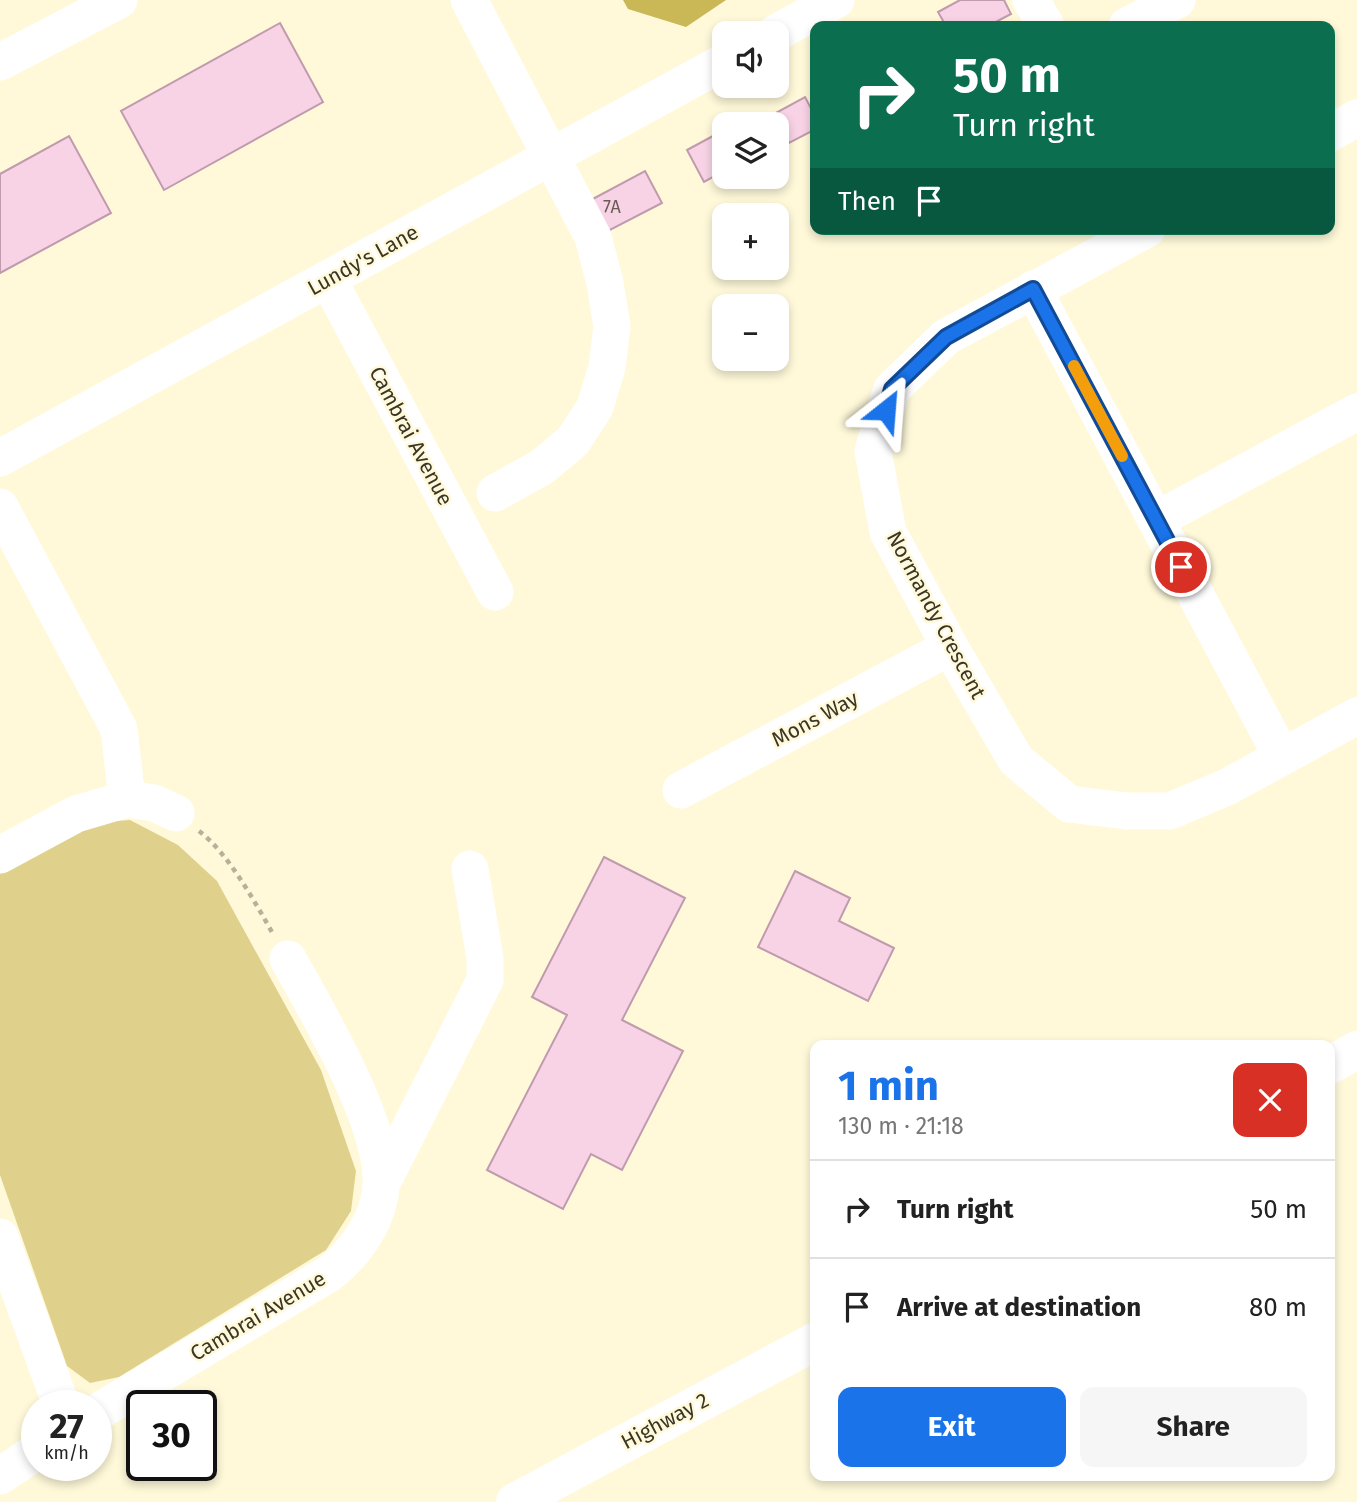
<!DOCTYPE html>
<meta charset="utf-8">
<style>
:root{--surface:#fff;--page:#f6f6f6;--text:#222;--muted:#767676;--line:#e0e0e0;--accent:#1a73e8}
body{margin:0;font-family:"Fira Sans",sans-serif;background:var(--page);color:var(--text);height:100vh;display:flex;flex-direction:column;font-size:26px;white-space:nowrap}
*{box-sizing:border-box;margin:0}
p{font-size:23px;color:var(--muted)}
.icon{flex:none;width:38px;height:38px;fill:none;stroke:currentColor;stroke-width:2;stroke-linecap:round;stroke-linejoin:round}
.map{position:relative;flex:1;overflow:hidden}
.details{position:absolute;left:810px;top:1040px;width:525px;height:441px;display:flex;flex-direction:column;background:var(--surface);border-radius:14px;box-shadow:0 4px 10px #0003}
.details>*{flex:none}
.guide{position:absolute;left:810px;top:21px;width:525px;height:214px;border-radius:14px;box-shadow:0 4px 10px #0003;background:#0b6e4f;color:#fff;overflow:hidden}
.fabs{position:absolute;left:712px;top:21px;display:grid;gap:14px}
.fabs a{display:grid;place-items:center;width:77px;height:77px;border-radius:14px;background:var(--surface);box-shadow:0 4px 10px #0003;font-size:35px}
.speed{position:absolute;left:21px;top:1390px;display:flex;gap:14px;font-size:35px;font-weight:700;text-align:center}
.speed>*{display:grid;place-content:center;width:91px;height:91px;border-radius:50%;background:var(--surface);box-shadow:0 4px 10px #0003;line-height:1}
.speed small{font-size:18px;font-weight:400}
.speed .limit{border:4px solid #111;border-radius:10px;background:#fff;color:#111}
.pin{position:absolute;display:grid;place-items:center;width:60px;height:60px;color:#fff;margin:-30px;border:4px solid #fff;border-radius:50%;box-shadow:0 2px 7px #0007}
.me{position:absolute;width:77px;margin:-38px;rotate:28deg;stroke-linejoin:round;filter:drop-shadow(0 0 5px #0008)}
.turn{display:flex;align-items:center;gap:24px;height:147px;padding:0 28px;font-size:32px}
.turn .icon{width:91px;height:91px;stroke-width:2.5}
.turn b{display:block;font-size:49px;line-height:60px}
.then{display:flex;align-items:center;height:66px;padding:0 28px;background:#0003;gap:14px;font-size:26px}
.round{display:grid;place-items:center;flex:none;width:74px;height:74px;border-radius:14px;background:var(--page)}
.overview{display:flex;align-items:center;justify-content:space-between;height:119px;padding:0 28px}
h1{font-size:42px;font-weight:700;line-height:52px;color:var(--accent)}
.primary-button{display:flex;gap:14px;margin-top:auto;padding:14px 28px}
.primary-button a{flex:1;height:80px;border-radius:14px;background:var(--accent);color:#fff;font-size:28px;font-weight:700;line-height:80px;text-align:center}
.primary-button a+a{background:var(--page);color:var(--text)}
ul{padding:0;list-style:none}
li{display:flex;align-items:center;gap:21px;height:98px;padding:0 28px;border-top:2px solid var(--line)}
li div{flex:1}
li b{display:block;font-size:26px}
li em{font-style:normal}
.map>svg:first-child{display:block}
.green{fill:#dfd18c}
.forest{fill:#cab755}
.building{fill:#f8d2e5;stroke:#bf9bad;stroke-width:2}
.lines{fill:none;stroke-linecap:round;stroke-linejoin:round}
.path{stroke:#b6b198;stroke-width:4.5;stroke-dasharray:5 5;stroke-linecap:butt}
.minor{stroke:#fff;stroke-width:37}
.major{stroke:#fff;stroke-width:38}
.route-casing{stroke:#114b97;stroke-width:18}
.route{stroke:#1a73e8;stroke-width:12}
.slow{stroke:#f59e0b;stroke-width:12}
.labels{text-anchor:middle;stroke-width:5;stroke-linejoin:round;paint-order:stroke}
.number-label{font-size:18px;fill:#695d56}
.street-label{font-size:21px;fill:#393627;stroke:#fff9da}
</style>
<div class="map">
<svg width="1357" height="1502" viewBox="0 0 1357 1502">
<rect width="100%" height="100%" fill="#fff9da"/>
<polygon class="green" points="130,820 178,845 217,881 321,1070 356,1171 351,1211 326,1250 119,1377 90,1383 67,1366 0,1175 0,872 89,823"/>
<polygon class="forest" points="623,0 726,0 686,27 628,9"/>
<g class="building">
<polygon points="960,0 1004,0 1011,14 988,26 946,26 938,12"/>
<polygon points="280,23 323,102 164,190 121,111"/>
<polygon points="805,97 816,118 816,129 789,143 774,114"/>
<polygon points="724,130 724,171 704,182 687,150"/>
<polygon points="69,136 111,213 0,273 0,174"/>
<polygon points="645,171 662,203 606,232 589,201"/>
<polygon points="604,857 685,898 622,1020 683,1051 622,1170 591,1154 563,1209 487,1170 567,1015 532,997"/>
<polygon points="795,871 850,898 839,921 894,948 868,1001 758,947"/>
</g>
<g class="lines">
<path class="path" d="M 199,831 C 228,853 255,902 273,934"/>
<g class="minor">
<polyline points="469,0 593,237 605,283 612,326 607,367 595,407 573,441 542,467 495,493"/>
<polyline points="1031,0 1046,26"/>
<polyline points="1127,26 1177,0"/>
<polyline points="776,33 836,0"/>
<polyline points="0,62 119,0"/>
<polyline points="1330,133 1357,118"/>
<polyline points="1147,229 946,337 892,389 873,451 888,532 950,647 1016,760 1069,804 1127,811 1170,811 1227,787 1357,716"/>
<polyline points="328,279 495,592"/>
<polyline points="1033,289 1282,757"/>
<polyline points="0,458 724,62"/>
<polyline points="0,507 119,729 127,799"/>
<polyline points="1156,520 1357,412"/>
<polyline points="681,790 950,647"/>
<polyline points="0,855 76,814 127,799 154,803 176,813"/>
<polyline points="381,1185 485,980 485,958 470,869"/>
<polyline points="0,1237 61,1405"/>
<path d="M 96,1413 L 330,1273 C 356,1252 380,1219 381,1184 C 384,1123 318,1013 288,959"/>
<polyline points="0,1476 37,1451"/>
</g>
<g class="major">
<polyline points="1330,1065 1357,1050"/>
<polyline points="515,1502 816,1341"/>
</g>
</g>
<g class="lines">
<g class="route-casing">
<polyline id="route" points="886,410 892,389 946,337 1033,289 1181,567"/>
</g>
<use href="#route" class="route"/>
<polyline class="slow" points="1074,366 1122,456"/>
</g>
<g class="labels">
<g class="number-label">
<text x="612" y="213">7A</text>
</g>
<g class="street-label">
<text transform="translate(363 260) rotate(-29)" y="7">Lundy's Lane</text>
<text transform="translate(411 436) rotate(62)" y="7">Cambrai Avenue</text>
<text transform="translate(936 615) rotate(62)" y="7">Normandy Crescent</text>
<text transform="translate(815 719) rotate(-28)" y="7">Mons Way</text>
<text transform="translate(258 1316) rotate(-31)" y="7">Cambrai Avenue</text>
<text transform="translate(665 1421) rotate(-28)" y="7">Highway 2</text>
</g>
</g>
</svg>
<div class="fabs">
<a><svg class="icon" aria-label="sound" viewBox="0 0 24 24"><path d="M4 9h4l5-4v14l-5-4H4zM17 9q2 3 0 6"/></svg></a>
<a><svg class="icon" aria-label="layers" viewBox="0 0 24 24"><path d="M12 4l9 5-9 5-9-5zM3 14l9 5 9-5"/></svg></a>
<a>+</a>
<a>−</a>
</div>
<div class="speed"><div>27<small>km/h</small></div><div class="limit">30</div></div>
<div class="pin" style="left:1181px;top:567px;background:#d93025"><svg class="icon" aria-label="arrive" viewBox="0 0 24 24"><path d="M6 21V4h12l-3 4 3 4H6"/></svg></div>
<svg class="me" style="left:886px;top:410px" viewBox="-20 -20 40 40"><path d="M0-17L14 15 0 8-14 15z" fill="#1a73e8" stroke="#fff" stroke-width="4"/></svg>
<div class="guide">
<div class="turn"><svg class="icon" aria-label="right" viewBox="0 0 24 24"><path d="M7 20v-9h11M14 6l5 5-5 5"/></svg><div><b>50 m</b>Turn right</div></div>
<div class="then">Then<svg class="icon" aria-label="arrive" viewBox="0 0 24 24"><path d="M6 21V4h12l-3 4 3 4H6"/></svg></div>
</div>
<section class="details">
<div class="overview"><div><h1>1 min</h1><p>130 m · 21:18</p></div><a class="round" style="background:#d93025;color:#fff"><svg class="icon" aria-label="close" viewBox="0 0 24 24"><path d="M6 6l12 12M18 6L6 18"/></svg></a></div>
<ul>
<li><svg class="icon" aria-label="right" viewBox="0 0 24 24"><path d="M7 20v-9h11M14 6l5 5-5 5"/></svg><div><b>Turn right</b></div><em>50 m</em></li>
<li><svg class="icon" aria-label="arrive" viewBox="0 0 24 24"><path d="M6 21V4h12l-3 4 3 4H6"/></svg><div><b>Arrive at destination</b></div><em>80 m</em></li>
</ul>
<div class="primary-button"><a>Exit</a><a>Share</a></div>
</section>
</div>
